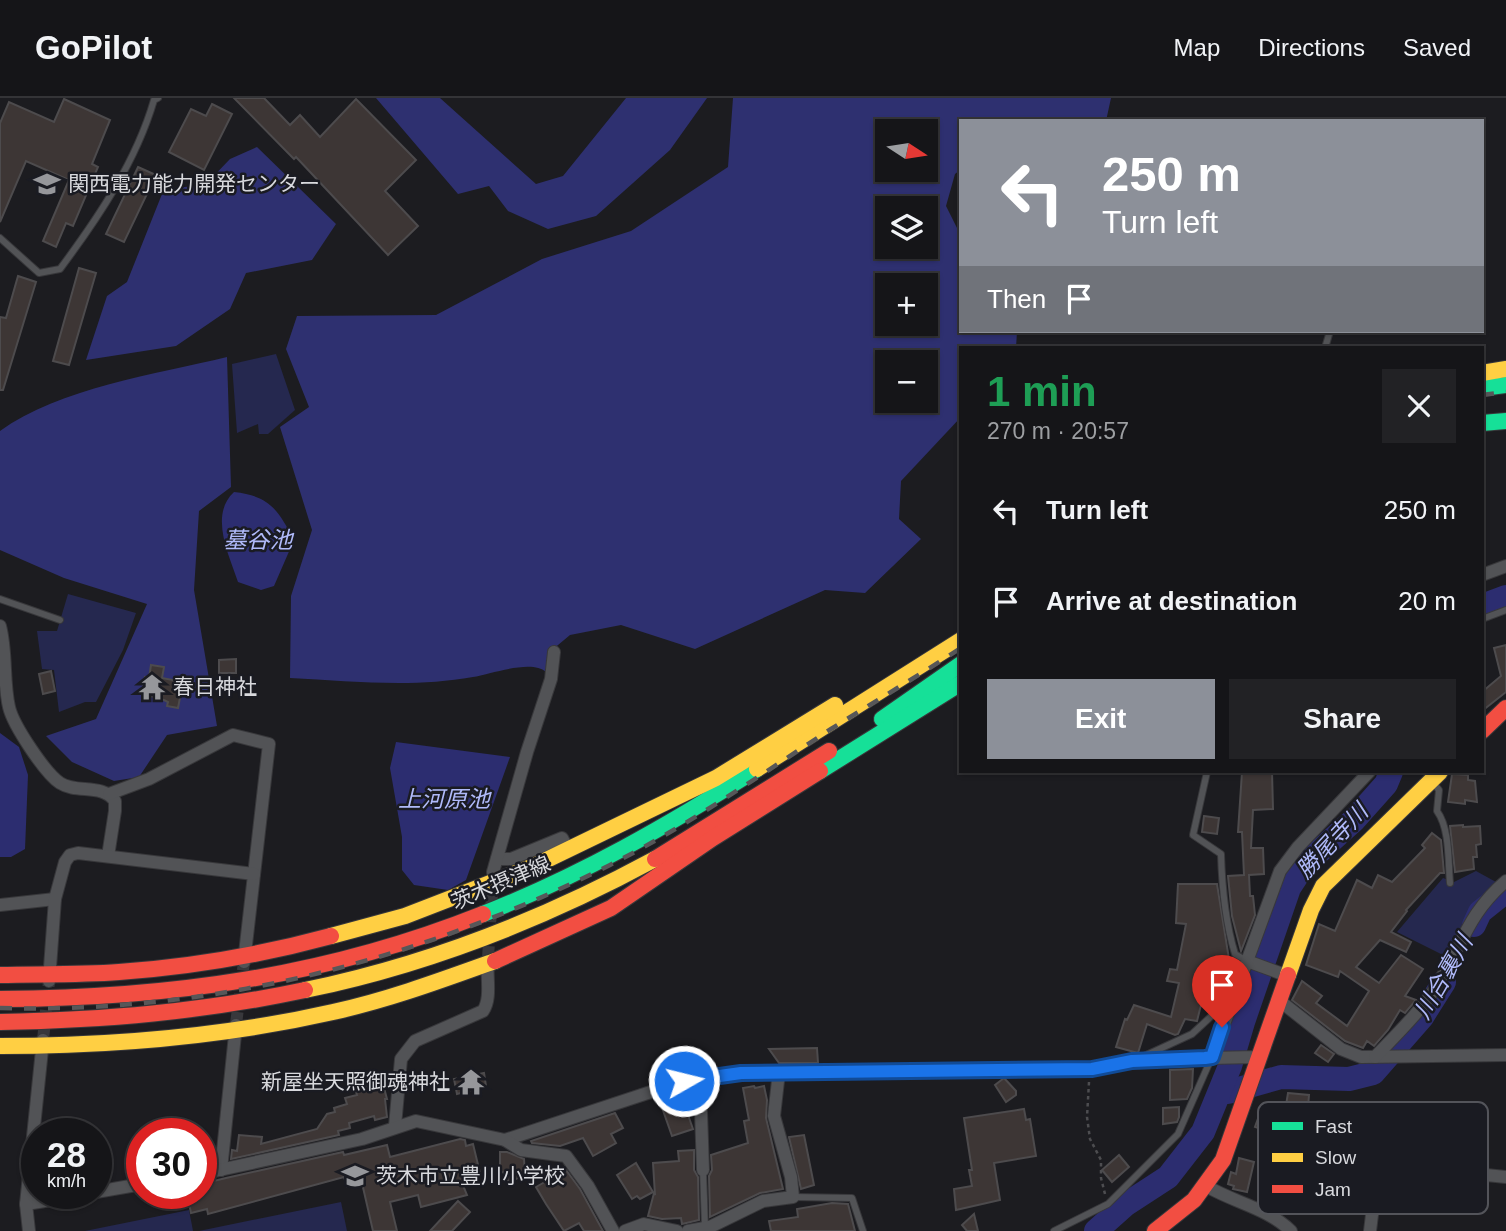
<!DOCTYPE html>
<meta charset="utf-8">
<style>
:root{--surface:#151518;--page:#222225;--text:#f1f3f6;--muted:#9d9fa2;--line:#343437;--accent:#8c9099}
body{margin:0;font-family:Arial,"Noto Sans JP",sans-serif;background:var(--page);color:var(--text);height:100vh;display:flex;flex-direction:column;font-size:26px;white-space:nowrap}
*{box-sizing:border-box;margin:0}
p{font-size:23px;color:var(--muted)}
.icon{flex:none;width:38px;height:38px;fill:none;stroke:currentColor;stroke-width:2;stroke-linecap:round;stroke-linejoin:round}
.map{position:relative;flex:1;overflow:hidden}
.sheet{position:absolute;left:959px;top:248px;width:525px;height:427px;display:flex;flex-direction:column;background:var(--surface);border-radius:0px;box-shadow:0 2px 5px #0004,0 0 0 2px var(--line)}
.sheet>*{flex:none}
.banner{position:absolute;left:959px;top:21px;width:525px;height:214px;border-radius:0px;box-shadow:0 2px 5px #0004,0 0 0 2px var(--line);background:#8c9099;color:#fff;overflow:hidden}
.needle{width:46px;rotate:102deg}
.fabs{position:absolute;left:875px;top:21px;display:grid;gap:14px}
.fabs a{display:grid;place-items:center;width:63px;height:63px;border-radius:0px;background:var(--surface);box-shadow:0 2px 5px #0004,0 0 0 2px var(--line);font-size:35px}
.speed{position:absolute;left:21px;top:1020px;display:flex;gap:14px;font-size:35px;font-weight:700;text-align:center}
.speed>*{display:grid;place-content:center;width:91px;height:91px;border-radius:50%;background:var(--surface);box-shadow:0 2px 5px #0004,0 0 0 2px var(--line);line-height:1}
.speed small{font-size:18px;font-weight:400}
.speed .limit{border:10px solid #d22;background:#fff;color:#111}
.pin{position:absolute;display:grid;place-items:center;width:60px;height:60px;color:#fff;margin:-72px -30px;border-radius:50% 50% 50% 0;rotate:-45deg;box-shadow:0 0 7px #0007}
.pin .icon{rotate:45deg}
.me{position:absolute;width:77px;margin:-38px;rotate:82deg;stroke-linejoin:round;filter:drop-shadow(0 0 5px #0008)}
.turn{display:flex;align-items:center;gap:24px;height:147px;padding:0 28px;font-size:32px}
.turn .icon{width:91px;height:91px;stroke-width:2.5}
.turn b{display:block;font-size:49px;line-height:60px}
.then{display:flex;align-items:center;height:66px;padding:0 28px;background:#0003;gap:14px;font-size:26px}
.round{display:grid;place-items:center;flex:none;width:74px;height:74px;border-radius:0px;background:var(--page)}
.overview{display:flex;align-items:center;justify-content:space-between;height:119px;padding:0 28px}
h1{font-size:42px;font-weight:700;line-height:52px;color:#1e9e55}
.button{display:flex;gap:14px;margin-top:auto;padding:14px 28px}
.button a{flex:1;height:80px;border-radius:0px;background:var(--accent);color:#fff;font-size:28px;font-weight:700;line-height:80px;text-align:center}
.button a+a{background:var(--page);color:var(--text)}
ul{padding:0;list-style:none}
li{display:flex;align-items:center;gap:21px;height:91px;padding:0 28px}
li div{flex:1}
li b{display:block;font-size:26px}
li em{font-style:normal}
header{display:flex;align-items:center;gap:42px;box-sizing:border-box;height:98px;padding:0 35px;background:var(--surface);border-bottom:2px solid var(--line)}
header strong{font-size:33px}
nav{display:flex;gap:38px;margin-inline-start:auto;font-size:24px}
.map>svg:first-child{display:block}
.green{fill:#25284f}
.forest{fill:#2e3070;fill-rule:evenodd}
.water{fill:#2c2d70}
.lines{fill:none;stroke-linecap:round;stroke-linejoin:round}
.river{stroke:#2c2d70;stroke-width:24}
.building{fill:#3d3635;stroke:#4d4b4d;stroke-width:2}
.street-tunnel{stroke:#38383c;stroke-width:12;stroke-dasharray:12 6;stroke-linecap:butt}
.lane-casing{stroke:#38383b;stroke-width:8}
.street-casing{stroke:#38383b;stroke-width:14}
.fast-casing{stroke:#38383b;stroke-width:18}
.slow-casing{stroke:#38383b;stroke-width:18}
.jam-casing{stroke:#38383b;stroke-width:18}
.path{stroke:#4d4d50;stroke-width:2.5;stroke-dasharray:3.5 3.5;stroke-linecap:butt}
.lane{stroke:#525356;stroke-width:6}
.street{stroke:#525356;stroke-width:12}
.fast{stroke:#16e098;stroke-width:16}
.slow{stroke:#ffcf43;stroke-width:16}
.jam{stroke:#f24e42;stroke-width:16}
.rail{stroke:#575759;stroke-width:4.5;stroke-dasharray:12 12;stroke-linecap:butt}
.route-casing{stroke:#114b97;stroke-width:18}
.route{stroke:#1a73e8;stroke-width:12}
.labels{text-anchor:middle;stroke-width:5;stroke-linejoin:round;paint-order:stroke}
.poi-label{font-size:21px;fill:#d8d9dd;stroke:#1a1b22;text-anchor:start}
.street-label{font-size:21px;fill:#d8d9dd;stroke:#1a1b22}
.water-label{font-size:23px;font-style:italic;fill:#b0bafa;stroke:#1a1b22}
.key{fill:#1a1b22;stroke:#53545a;stroke-width:2}
.key-label{font-size:19px;fill:#d8d9dd}
</style>
<header>
<strong>GoPilot</strong>
<nav><a>Map</a><a>Directions</a><a>Saved</a></nav>
</header>
<div class="map">
<svg width="1506" height="1133" viewBox="0 0 1506 1133">
<rect width="100%" height="100%" fill="#1c1c20"/>
<g class="green">
<polygon points="276,256 295,312 268,336 259,336 258,326 237,335 232,266"/>
<polygon points="68,496 136,515 123,552 96,604 85,604 59,614 54,572 42,571 37,533 57,533"/>
<polygon points="1476,773 1496,784 1447,859 1397,834 1443,780 1454,784"/>
<polygon points="341,1104 347,1133 199,1133"/>
<polygon points="189,1112 193,1133 85,1133"/>
</g>
<g class="forest">
<polygon points="376,0 440,0 536,86 563,78 626,0 707,0 670,52 596,118 548,131 508,113 489,88 458,96"/>
<path d="M 733,0 L 1111,0 L 1106,23 L 961,23 L 961,71 L 955,76 L 946,108 L 961,138 L 961,233 L 1017,233 L 1016,250 L 961,250 L 961,319 L 901,383 L 899,421 L 921,441 L 865,495 L 825,492 L 695,551 L 621,527 L 570,537 L 552,552 L 546,574 C 532,561 491,576 473,579 C 412,590 351,583 290,580 L 291,498 L 312,432 L 280,329 L 309,309 L 286,251 L 297,218 L 436,217 L 542,161 L 631,133 L 728,69 ZM 887,33 L 926,33 L 926,72 L 887,72 ZM 887,110 L 926,110 L 926,149 L 887,149 ZM 887,187 L 926,187 L 926,226 L 887,226 ZM 887,264 L 926,264 L 926,303 L 887,303 Z"/>
<polygon points="257,49 336,126 312,162 246,175 230,211 176,248 86,262 107,198 127,184 164,91 205,87 230,61"/>
<path d="M 227,259 L 231,389 L 199,413 L 194,492 L 217,628 L 167,637 L 139,679 L 114,683 L 72,664 L 46,638 L 96,621 L 147,506 L 64,480 L 0,452 L 0,333 C 59,290 157,276 227,259 Z"/>
</g>
<g class="water">
<path d="M 234,394 C 270,398 278,412 294,442 L 274,488 L 261,492 L 238,484 C 229,457 209,417 234,394 Z"/>
<polygon points="0,635 19,649 28,677 25,751 11,759 0,759"/>
<polygon points="396,644 510,659 466,782 448,792 414,787 402,772 402,739 390,670"/>
</g>
<g class="lines">
<g class="river">
<polyline points="1482,508 1506,499"/>
<polyline points="1474,827 1480,814 1506,793"/>
<polyline points="1228,994 1281,979 1349,981 1373,975 1422,919 1444,884"/>
<polyline points="1096,1133 1125,1107 1168,1079 1203,1034 1230,968 1243,924 1289,790 1304,767 1354,722 1386,686 1391,674"/>
</g>
</g>
<g class="building">
<polygon points="234,0 264,0 290,27 300,17 320,39 356,1 416,62 385,93 418,128 388,157 296,59 294,61"/>
<polygon points="64,1 110,22 92,66 98,69 73,128 66,125 56,149 43,143 69,82 26,63 0,124 0,25 9,4 54,24"/>
<polygon points="212,6 232,16 204,72 169,54 191,11 206,18"/>
<polygon points="138,69 156,77 124,144 106,136"/>
<polygon points="79,170 96,175 69,267 53,263"/>
<polygon points="18,178 36,184 3,292 0,292 0,219 6,220"/>
<polygon points="1506,547 1506,594 1482,613 1482,594 1501,578 1494,550"/>
<polygon points="236,561 236,575 219,575 219,562"/>
<polygon points="151,567 164,569 162,580 183,584 178,610 167,608 168,604 164,602 142,596 145,579 149,580"/>
<polygon points="51,573 55,593 43,596 39,576"/>
<polygon points="1242,674 1272,674 1273,711 1253,712 1251,750 1263,750 1264,776 1249,777 1250,798 1253,798 1255,817 1241,853 1232,818 1228,778 1244,777 1242,734 1238,734"/>
<polygon points="1452,676 1468,677 1468,682 1475,683 1477,704 1465,702 1465,706 1448,704"/>
<polygon points="1204,718 1219,720 1217,736 1202,734"/>
<polygon points="1463,727 1463,729 1480,728 1481,746 1476,747 1477,759 1473,759 1474,771 1455,774 1450,728"/>
<polygon points="1432,735 1441,742 1444,775 1440,775 1406,812 1407,813 1391,834 1411,844 1406,854 1380,842 1356,869 1379,885 1401,857 1423,871 1405,898 1416,902 1405,915 1400,912 1388,932 1374,948 1367,943 1363,950 1345,943 1292,902 1302,883 1322,898 1316,905 1347,928 1369,893 1340,873 1338,879 1306,867 1319,826 1335,833 1357,782 1372,790 1378,777 1392,784 1425,750 1422,747"/>
<polygon points="1178,786 1217,786 1232,880 1230,886 1205,891 1197,923 1185,921 1178,936 1175,937 1147,926 1138,955 1116,949 1125,921 1127,922 1134,907 1171,919 1179,885 1167,883 1170,871 1177,872 1186,826 1176,825"/>
<polygon points="1321,947 1334,956 1328,964 1315,955"/>
<polygon points="817,950 818,965 779,965 769,951"/>
<polygon points="1193,971 1192,990 1187,1001 1170,1002 1170,972"/>
<polygon points="484,975 486,988 457,996 454,981"/>
<polygon points="1004,980 1016,993 1016,997 1006,1004 995,987"/>
<polygon points="377,985 378,988 383,986 387,1001 385,1001 387,1019 375,1022 374,1018 349,1025 350,1030 338,1033 339,1037 231,1061 232,1052 237,1053 239,1037 262,1039 261,1046 317,1031 327,1016 335,1014 334,1010 347,1006 345,1000 357,997 356,994 368,991 367,988"/>
<polygon points="754,988 755,990 764,988 767,1002 766,1020 783,1091 760,1095 710,1119 709,1078 712,1072 711,1057 748,1045 744,1023 749,1022 743,990"/>
<polygon points="680,994 693,1031 672,1038 659,1001"/>
<polygon points="1288,995 1309,997 1308,1009 1286,1007"/>
<polygon points="1179,1009 1179,1019 1177,1024 1163,1026 1163,1010"/>
<polygon points="1024,1011 1026,1022 1030,1021 1036,1058 994,1065 1000,1102 956,1112 954,1091 972,1088 969,1072 972,1072 964,1020"/>
<polygon points="615,1015 623,1030 611,1036 616,1045 593,1058 583,1040 560,1048 532,1045 531,1043"/>
<polygon points="1260,1015 1283,1023 1278,1037 1255,1029"/>
<polygon points="804,1037 814,1087 801,1091 789,1039"/>
<polygon points="460,1041 465,1042 466,1048 473,1046 480,1075 472,1077 474,1082 462,1085 467,1097 421,1109 418,1097 390,1104 397,1133 373,1133 362,1085 347,1088 344,1079 208,1116 207,1111 191,1115 187,1096 201,1096 201,1086 226,1080 343,1054 344,1057 387,1047 390,1059"/>
<polygon points="694,1052 694,1072 698,1079 699,1122 682,1126 681,1120 662,1121 648,1118 654,1095 655,1097 653,1065 679,1063 678,1053"/>
<polygon points="500,1054 507,1054 524,1061 525,1076 509,1085 503,1074 500,1074"/>
<polygon points="1119,1057 1129,1069 1112,1084 1102,1072"/>
<polygon points="1239,1060 1254,1064 1247,1094 1233,1091 1234,1088 1228,1086 1231,1074 1236,1076"/>
<polygon points="636,1065 653,1094 640,1101 637,1098 632,1101 617,1077"/>
<polygon points="566,1072 580,1091 603,1133 584,1133 579,1125 564,1133 546,1106 536,1089"/>
<polygon points="458,1103 470,1114 452,1133 430,1133"/>
<polygon points="832,1105 848,1106 855,1133 771,1133 769,1123 798,1119 797,1111"/>
<polygon points="974,1116 978,1133 967,1133 962,1127"/>
</g>
<g class="lines">
<g class="street-tunnel">
<polyline points="488,860 493,780"/>
<polyline points="236,926 244,864"/>
<polyline points="43,942 49,883"/>
</g>
<g class="lane-casing">
<g id="lane">
<path d="M 0,140 L 39,175 L 60,171 C 98,120 136,64 154,2 L 158,0"/>
<polyline points="1325,250 1330,233"/>
<polyline points="0,501 60,522"/>
<polyline points="1482,521 1506,512"/>
<path d="M 1207,674 L 1193,737 L 1221,756 C 1222,790 1225,823 1235,856 L 1247,863"/>
<path d="M 1434,686 L 1439,692 L 1437,713 C 1450,731 1448,763 1450,785"/>
<polyline points="1140,960 1192,936 1218,912 1228,913"/>
<polyline points="703,1072 705,1130"/>
<polyline points="793,1099 852,1100 863,1133"/>
<polyline points="1054,1133 1108,1106 1178,1036 1211,961"/>
</g>
</g>
<g class="street-casing">
<g id="street">
<polyline points="1482,477 1506,468"/>
<path d="M 0,528 C 7,555 3,583 9,609 C 13,627 45,675 60,685 C 77,696 102,685 115,703 L 115,713 L 108,758"/>
<polyline points="109,696 149,681 233,637 269,646 244,864"/>
<polyline points="497,761 511,761 562,740 568,752"/>
<polyline points="493,774 527,654 551,581 554,554"/>
<polyline points="0,807 55,801"/>
<polyline points="1247,863 1288,878"/>
<polyline points="49,883 55,801 65,764 70,757 78,755 254,776"/>
<polyline points="1280,903 1341,951 1361,959 1506,957"/>
<polyline points="1212,959 1280,773 1298,749 1369,674"/>
<path d="M 1375,959 C 1397,936 1421,913 1438,886 C 1462,847 1469,814 1506,783"/>
<polyline points="684,983 701,1014 703,1072"/>
<path d="M 395,1028 L 401,961 L 415,943 L 483,913 C 492,900 486,878 488,863"/>
<path d="M 505,1042 L 684,983 L 741,975 L 1092,970 C 1148,960 1204,960 1260,959"/>
<polyline points="221,1072 236,927"/>
<polyline points="201,1076 362,1041 416,1023 505,1042 521,1052 566,1058 588,1088 613,1133"/>
<path d="M 1208,1089 C 1236,1105 1267,1110 1291,1133"/>
<polyline points="96,1094 142,1086"/>
<polyline points="26,1106 88,1096"/>
<polyline points="29,1133 26,1106 43,942"/>
<polyline points="625,1133 644,1126 677,1133"/>
<polyline points="688,1133 710,1129 763,1103 793,1099 791,1079 774,1018 779,974"/>
<polyline points="1370,1133 1377,1076 1389,1067 1506,1079"/>
</g>
</g>
<g class="fast-casing">
<g id="fast">
<polyline points="1482,290 1506,287"/>
<polyline points="1482,325 1506,323"/>
<polyline points="882,621 961,566"/>
<polyline points="820,673 961,585"/>
<path d="M 483,816 C 580,778 669,727 757,671"/>
</g>
</g>
<g class="slow-casing">
<g id="slow">
<polyline points="1482,275 1506,271"/>
<polyline points="757,671 961,542"/>
<polyline points="331,838 405,818 534,768 716,680 835,607"/>
<polyline points="1288,877 1311,812 1323,788 1440,674"/>
<path d="M 305,892 C 427,867 546,820 655,761"/>
<path d="M 0,948 C 112,948 223,939 333,914 C 388,902 442,882 495,863"/>
</g>
</g>
<g class="jam-casing">
<g id="jam">
<polyline points="1482,633 1506,610"/>
<polyline points="655,761 829,653"/>
<polyline points="495,863 611,810 713,740 820,673"/>
<path d="M 0,877 C 39,876 79,877 119,874 C 190,869 261,857 331,838"/>
<path d="M 0,901 C 169,900 325,879 483,816"/>
<path d="M 0,924 C 105,922 201,914 305,892"/>
<polyline points="1155,1133 1194,1102 1223,1062 1288,877"/>
</g>
</g>
<polyline class="path" points="1089,984 1087,1019 1090,1041 1101,1062 1101,1080 1105,1096"/>
<use href="#lane" class="lane"/>
<use href="#street" class="street"/>
<use href="#fast" class="fast"/>
<use href="#slow" class="slow"/>
<use href="#jam" class="jam"/>
<g class="rail">
<polyline points="1482,297 1506,294"/>
<path d="M 0,910 C 212,916 421,862 610,767 C 687,728 759,678 831,631 C 874,604 918,578 961,550"/>
</g>
</g>
<g class="lines">
<g class="route-casing">
<polyline id="route" points="684,983 741,975 1092,971 1132,963 1205,960 1212,959 1222,929"/>
</g>
<use href="#route" class="route"/>
</g>
<defs>
<g id="school-bare" transform="scale(2.1)"><path d="M0-5L7-2L0 1L-7-2ZM-4 1L0 2.5L4 1V4Q0 6-4 4Z" fill="#96979b" stroke="#1a1b22" stroke-width="2.5" paint-order="stroke"/></g>
<g id="temple-bare" transform="scale(2.1)"><path d="M0-6L5-2H3V0L6.5 2.5H4V6H1.5V3h-3V6H-4V2.5H-6.5L-3 0V-2H-5Z" fill="#96979b" stroke="#1a1b22" stroke-width="2.5" paint-order="stroke"/></g>
</defs>
<g fill-rule="evenodd">
<use href="#school-bare" x="47" y="86"/>
<use href="#temple-bare" x="152" y="589"/>
<use href="#temple-bare" x="471" y="984"/>
<use href="#school-bare" x="355" y="1078"/>
</g>
<g class="labels">
<g class="poi-label">
<text x="68" y="93">関西電力能力開発センター</text>
<text x="173" y="596">春日神社</text>
<text x="450" y="991" text-anchor="end">新屋坐天照御魂神社</text>
<text x="376" y="1085">茨木市立豊川小学校</text>
</g>
<g class="street-label">
<text transform="translate(501 785) rotate(-23)" y="7">茨木摂津線</text>
</g>
<g class="water-label">
<text x="258" y="450">墓谷池</text>
<text x="444" y="709">上河原池</text>
<text transform="translate(1332 743) rotate(-47)" y="8">勝尾寺川</text>
<text transform="translate(1443 879) rotate(-60)" y="8">川合裏川</text>
</g>
</g>
<rect x="1258" y="1004" width="230" height="112" rx="10" class="key"/>
<rect x="1272" y="1024" width="31" height="8" fill="#16e098"/>
<rect x="1272" y="1055" width="31" height="9" fill="#ffcf43"/>
<rect x="1272" y="1087" width="31" height="8" fill="#f24e42"/>
<g class="key-label">
<text x="1315" y="1035">Fast</text>
<text x="1315" y="1066">Slow</text>
<text x="1315" y="1098">Jam</text>
</g>
</svg>
<div class="fabs">
<a><svg class="needle" viewBox="-14 -14 28 28"><path d="M0-13l5 13h-10z" fill="#e53935"/><path d="M0 13l5-13h-10z" fill="#9d9fa2"/></svg></a>
<a><svg class="icon" aria-label="layers" viewBox="0 0 24 24"><path d="M12 4l9 5-9 5-9-5zM3 14l9 5 9-5"/></svg></a>
<a>+</a>
<a>−</a>
</div>
<div class="speed"><div>28<small>km/h</small></div><div class="limit">30</div></div>
<div class="pin" style="left:1222px;top:929px;background:#d93025"><svg class="icon" aria-label="arrive" viewBox="0 0 24 24"><path d="M6 21V4h12l-3 4 3 4H6"/></svg></div>
<svg class="me" style="left:684px;top:983px" viewBox="-20 -20 40 40"><circle r="17" fill="#1a73e8" stroke="#fff" stroke-width="3"/><path d="M0-11L8 9 0 5-8 9z" fill="#fff"/></svg>
<div class="banner">
<div class="turn"><svg class="icon" aria-label="left" viewBox="0 0 24 24"><path d="M17 20v-9H6M10 6l-5 5 5 5"/></svg><div><b>250 m</b>Turn left</div></div>
<div class="then">Then<svg class="icon" aria-label="arrive" viewBox="0 0 24 24"><path d="M6 21V4h12l-3 4 3 4H6"/></svg></div>
</div>
<section class="sheet">
<div class="overview"><div><h1>1 min</h1><p>270 m · 20:57</p></div><a class="round"><svg class="icon" aria-label="close" viewBox="0 0 24 24"><path d="M6 6l12 12M18 6L6 18"/></svg></a></div>
<ul>
<li><svg class="icon" aria-label="left" viewBox="0 0 24 24"><path d="M17 20v-9H6M10 6l-5 5 5 5"/></svg><div><b>Turn left</b></div><em>250 m</em></li>
<li><svg class="icon" aria-label="arrive" viewBox="0 0 24 24"><path d="M6 21V4h12l-3 4 3 4H6"/></svg><div><b>Arrive at destination</b></div><em>20 m</em></li>
</ul>
<div class="button"><a>Exit</a><a>Share</a></div>
</section>
</div>
